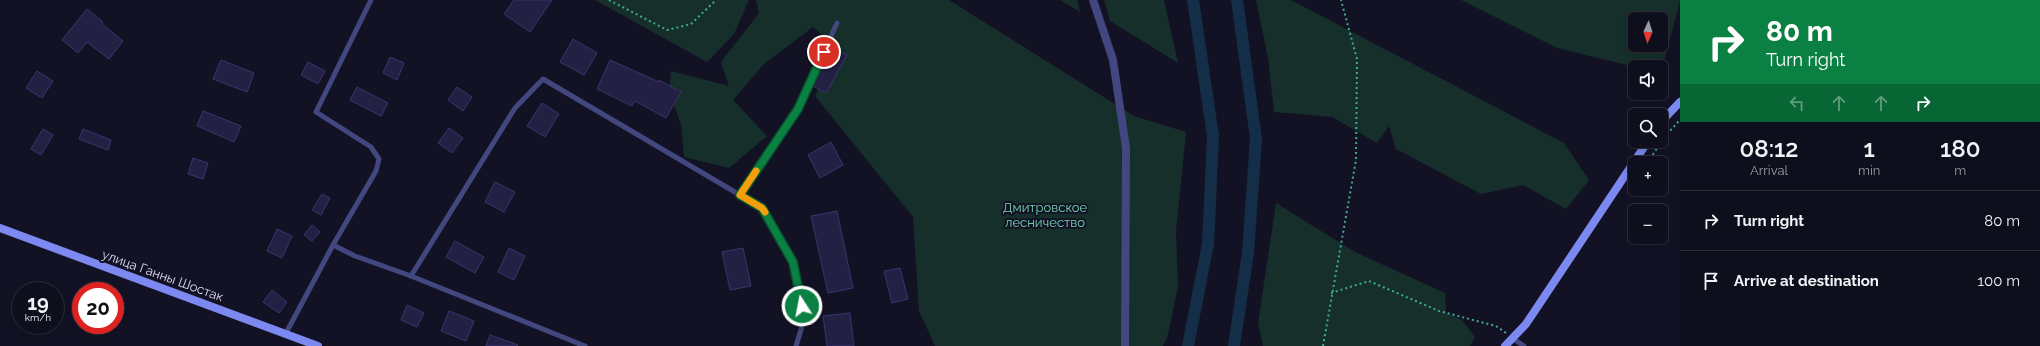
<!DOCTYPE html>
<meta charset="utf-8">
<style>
:root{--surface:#0e0e1c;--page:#1c1c29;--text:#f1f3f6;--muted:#9b9ca3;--line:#2e2e3b}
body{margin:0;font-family:Raleway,sans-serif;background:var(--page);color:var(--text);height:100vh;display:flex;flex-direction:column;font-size:15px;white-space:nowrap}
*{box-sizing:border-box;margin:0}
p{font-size:13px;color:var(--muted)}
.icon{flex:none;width:22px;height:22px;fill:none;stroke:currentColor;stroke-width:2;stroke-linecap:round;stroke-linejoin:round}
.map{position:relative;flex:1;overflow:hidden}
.drawer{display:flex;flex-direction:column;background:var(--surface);width:360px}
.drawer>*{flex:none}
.hud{background:#0b8043;color:#fff;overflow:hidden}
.needle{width:26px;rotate:183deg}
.fabs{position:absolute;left:1628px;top:12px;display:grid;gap:8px}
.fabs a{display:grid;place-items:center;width:40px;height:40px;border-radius:6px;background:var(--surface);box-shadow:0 2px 6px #0003,0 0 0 1px var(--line);font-size:20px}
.speed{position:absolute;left:12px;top:282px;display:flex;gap:8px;font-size:20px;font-weight:700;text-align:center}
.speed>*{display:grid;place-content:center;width:52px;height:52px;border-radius:50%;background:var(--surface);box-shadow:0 2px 6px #0003,0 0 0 1px var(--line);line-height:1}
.speed small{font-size:10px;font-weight:400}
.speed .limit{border:6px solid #d22;background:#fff;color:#111}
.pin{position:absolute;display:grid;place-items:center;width:34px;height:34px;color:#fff;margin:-17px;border:2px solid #fff;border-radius:50%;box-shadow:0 1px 4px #0007}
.me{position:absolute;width:44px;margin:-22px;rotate:349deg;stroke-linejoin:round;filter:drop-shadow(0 0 3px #0008)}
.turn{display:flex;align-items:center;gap:14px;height:84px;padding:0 20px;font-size:18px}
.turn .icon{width:52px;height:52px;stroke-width:2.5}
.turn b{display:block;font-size:28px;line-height:34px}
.lanes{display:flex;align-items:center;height:38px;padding:0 20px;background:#0003;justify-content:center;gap:20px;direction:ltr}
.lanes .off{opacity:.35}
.eta{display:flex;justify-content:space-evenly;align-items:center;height:68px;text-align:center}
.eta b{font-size:24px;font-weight:600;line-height:28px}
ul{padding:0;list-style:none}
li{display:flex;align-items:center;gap:12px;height:60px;padding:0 20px;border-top:1px solid var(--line)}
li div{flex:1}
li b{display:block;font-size:15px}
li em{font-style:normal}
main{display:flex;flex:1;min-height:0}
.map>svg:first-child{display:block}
.green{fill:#162f2a;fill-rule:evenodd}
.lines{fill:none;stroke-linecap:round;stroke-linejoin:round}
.canal{stroke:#142e47;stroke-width:12}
.building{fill:#232044;stroke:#39356e}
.path{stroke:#3eac97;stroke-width:2;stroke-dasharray:2 3;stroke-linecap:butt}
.lane{stroke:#42487f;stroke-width:5}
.street{stroke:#42487f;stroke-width:8}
.secondary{stroke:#7c89f0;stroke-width:8}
.route-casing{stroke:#07532c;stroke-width:10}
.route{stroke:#0b8043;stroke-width:7}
.slow{stroke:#f59e0b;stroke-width:7}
.labels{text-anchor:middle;stroke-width:4;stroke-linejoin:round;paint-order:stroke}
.park-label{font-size:13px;fill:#6ed3ad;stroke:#131225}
.street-label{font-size:13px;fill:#dbdbfb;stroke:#131225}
</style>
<main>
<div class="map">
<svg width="1680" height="346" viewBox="0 0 1680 346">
<rect width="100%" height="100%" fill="#131225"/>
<g class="green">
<polygon points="595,0 749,0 734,34 707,62"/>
<polygon points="756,0 949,0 1134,116 1186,132 1176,231 1178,286 1168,335 1163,346 935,346 919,311 913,217 815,96 835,47 813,27 764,64 733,100 767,136 729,168 684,157 681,125 669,90 671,71 729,86 721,62 759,13"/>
<polygon points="1060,0 1077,0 1080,12"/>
<polygon points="1104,0 1164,0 1178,63 1110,21"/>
<polygon points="1256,0 1291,0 1564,143 1589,180 1566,209 1523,185 1481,194 1396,149 1389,126 1377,143 1332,117 1274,112 1268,58"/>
<path d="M 1461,0 L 1680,0 L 1680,1 L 1661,73 L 1661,67 L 1635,67 L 1557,48 ZM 1635,19 L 1661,19 L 1661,45 L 1635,45 Z"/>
<polygon points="1276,203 1355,252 1445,293 1446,313 1462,320 1475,337 1470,346 1263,346 1258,323"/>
</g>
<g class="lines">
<g class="canal">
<polyline points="1188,346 1208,244 1213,136 1193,0"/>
<polyline points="1234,346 1248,253 1256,139 1237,0"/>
</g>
</g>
<g class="building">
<polygon points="514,0 552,0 530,32 504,14"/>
<polygon points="87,9 103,22 102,24 123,41 109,59 87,42 78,53 62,40"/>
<polygon points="573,39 597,53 584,75 560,62"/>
<polygon points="832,47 847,55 826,93 813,86"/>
<polygon points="390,57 404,63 397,80 383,73"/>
<polygon points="221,60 254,73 247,92 213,79"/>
<polygon points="610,60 659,82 659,80 681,92 666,118 635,101 632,106 597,89"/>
<polygon points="308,62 325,71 318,84 301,75"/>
<polygon points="37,71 53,81 42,98 26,88"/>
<polygon points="357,87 388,103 381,116 350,100"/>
<polygon points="457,87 472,97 463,111 448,100"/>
<polygon points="542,103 559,114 545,137 527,126"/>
<polygon points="203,111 241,126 234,142 197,126"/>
<polygon points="449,128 463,138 452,153 438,143"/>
<polygon points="43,129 53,135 41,155 31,149"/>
<polygon points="83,129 111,140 108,150 79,139"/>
<polygon points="831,142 843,165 820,178 808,155"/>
<polygon points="193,158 208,163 203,179 188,174"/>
<polygon points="495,182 515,192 504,212 485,202"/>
<polygon points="322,194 330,198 321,215 312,210"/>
<polygon points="837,211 853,288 828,293 811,216"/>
<polygon points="312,225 320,232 312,241 304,235"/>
<polygon points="277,229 292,236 282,258 267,251"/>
<polygon points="455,241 484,257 475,273 446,257"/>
<polygon points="509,248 525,256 514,280 498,272"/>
<polygon points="743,248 751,286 730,290 722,252"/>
<polygon points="900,268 908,299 892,303 884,271"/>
<polygon points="272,290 287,302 279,313 263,302"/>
<polygon points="407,305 424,313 417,327 401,320"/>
<polygon points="449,311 474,321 466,341 441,331"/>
<polygon points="850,313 854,346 827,346 823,316"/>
<polygon points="490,335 518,345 517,346 486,346"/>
</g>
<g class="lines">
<g class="path">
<polyline points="609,0 667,30 691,24 716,0"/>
<polyline points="1647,163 1667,134 1680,120"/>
<polyline points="1331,293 1369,281 1439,311 1496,326 1506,333"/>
<polyline points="1323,346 1356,160 1357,59 1341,0"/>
</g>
<g class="lane">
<polyline points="739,195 798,109 837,23"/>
<polyline points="333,245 355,256 411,276 585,346"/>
<polyline points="411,276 515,108 543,79 762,208 793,262 804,320 796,346"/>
<polyline points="286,333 333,245 376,171 379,159 371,147 316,112 371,0"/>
<polyline points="1512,338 1524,346"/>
</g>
<polyline class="street" points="1093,0 1113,60 1126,148 1125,346"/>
<g class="secondary">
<polyline points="1661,122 1680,102"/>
<polyline points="0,228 318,346"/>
<polyline points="1505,346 1526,324 1648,141"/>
</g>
</g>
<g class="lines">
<g class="route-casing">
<polyline id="route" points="802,306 793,262 762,208 740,195 798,109 824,52"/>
</g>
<use href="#route" class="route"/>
<polyline class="slow" points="756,171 740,195 762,208 765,212"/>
</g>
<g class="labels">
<g class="park-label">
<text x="1045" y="212">Дмитровское<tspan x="1045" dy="15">лесничество</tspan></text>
</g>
<g class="street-label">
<text transform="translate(163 275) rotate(20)" y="5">улица Ганны Шостак</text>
</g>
</g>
</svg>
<div class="fabs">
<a><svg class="needle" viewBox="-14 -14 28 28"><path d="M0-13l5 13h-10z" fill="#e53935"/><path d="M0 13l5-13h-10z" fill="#9b9ca3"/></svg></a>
<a><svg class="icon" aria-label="sound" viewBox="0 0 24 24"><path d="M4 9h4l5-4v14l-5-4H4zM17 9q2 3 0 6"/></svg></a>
<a><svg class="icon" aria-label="search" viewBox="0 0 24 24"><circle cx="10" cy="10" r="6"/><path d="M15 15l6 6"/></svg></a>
<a>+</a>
<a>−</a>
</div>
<div class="speed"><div>19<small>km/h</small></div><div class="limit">20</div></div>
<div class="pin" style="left:824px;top:52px;background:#d93025"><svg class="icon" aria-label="arrive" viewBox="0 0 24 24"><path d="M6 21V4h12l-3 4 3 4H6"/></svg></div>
<svg class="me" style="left:802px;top:306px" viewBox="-20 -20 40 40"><circle r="17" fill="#0b8043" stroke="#fff" stroke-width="3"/><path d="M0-11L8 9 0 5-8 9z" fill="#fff"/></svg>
</div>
<section class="drawer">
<div class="hud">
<div class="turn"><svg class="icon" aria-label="right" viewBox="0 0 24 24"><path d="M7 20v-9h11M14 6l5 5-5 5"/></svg><div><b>80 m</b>Turn right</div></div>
<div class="lanes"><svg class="icon off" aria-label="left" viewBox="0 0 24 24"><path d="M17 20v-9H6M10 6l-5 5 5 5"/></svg><svg class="icon off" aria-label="ahead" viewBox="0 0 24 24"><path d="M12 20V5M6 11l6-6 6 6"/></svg><svg class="icon off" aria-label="ahead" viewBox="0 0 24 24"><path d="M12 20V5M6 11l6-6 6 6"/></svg><svg class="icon" aria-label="right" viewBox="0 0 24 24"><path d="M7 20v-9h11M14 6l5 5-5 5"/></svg></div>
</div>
<div class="eta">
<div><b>08:12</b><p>Arrival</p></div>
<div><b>1</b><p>min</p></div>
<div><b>180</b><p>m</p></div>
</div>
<ul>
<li><svg class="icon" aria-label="right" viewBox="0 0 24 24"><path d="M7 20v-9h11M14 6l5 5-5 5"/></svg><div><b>Turn right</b></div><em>80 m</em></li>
<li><svg class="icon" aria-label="arrive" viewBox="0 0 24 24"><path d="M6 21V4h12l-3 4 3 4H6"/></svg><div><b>Arrive at destination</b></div><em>100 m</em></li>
</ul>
</section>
</main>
